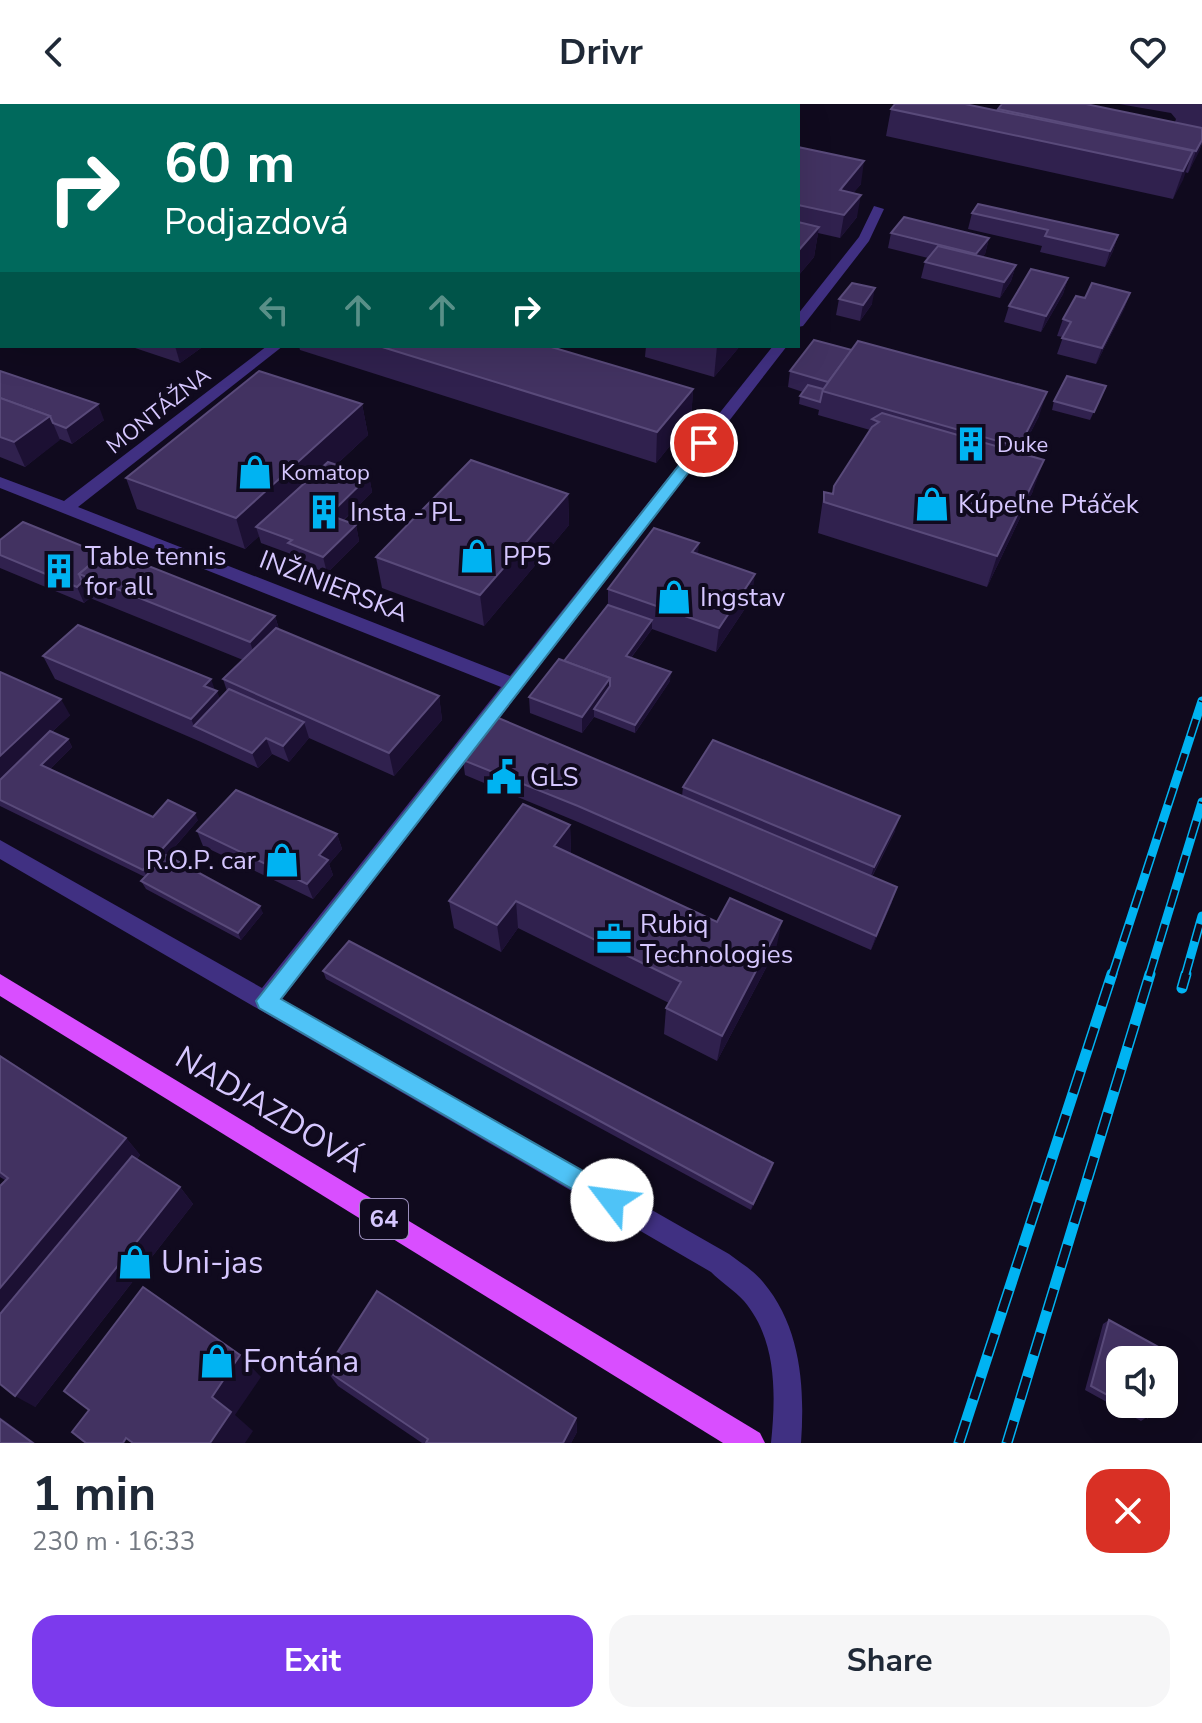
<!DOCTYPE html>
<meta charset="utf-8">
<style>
:root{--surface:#fff;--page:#f6f6f7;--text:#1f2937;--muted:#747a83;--accent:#7c3aed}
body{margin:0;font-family:"Nunito Sans",sans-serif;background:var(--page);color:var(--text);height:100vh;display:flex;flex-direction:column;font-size:30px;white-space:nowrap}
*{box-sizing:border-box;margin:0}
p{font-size:26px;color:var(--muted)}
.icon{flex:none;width:44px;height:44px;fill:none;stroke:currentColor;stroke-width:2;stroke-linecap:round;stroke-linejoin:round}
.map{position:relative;height:1339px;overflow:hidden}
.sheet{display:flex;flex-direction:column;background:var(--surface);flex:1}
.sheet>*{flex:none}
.banner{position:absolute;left:0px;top:0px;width:800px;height:244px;box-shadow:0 8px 32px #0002;background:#00695c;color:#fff;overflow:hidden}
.tools{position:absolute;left:1106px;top:1242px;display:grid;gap:16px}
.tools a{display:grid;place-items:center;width:72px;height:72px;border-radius:16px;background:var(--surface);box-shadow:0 8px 32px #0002;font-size:40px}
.pin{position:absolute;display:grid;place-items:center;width:68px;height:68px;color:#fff;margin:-34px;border:4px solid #fff;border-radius:50%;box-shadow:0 2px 8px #0007}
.me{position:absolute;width:88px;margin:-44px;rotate:300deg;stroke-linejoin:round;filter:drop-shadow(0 0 6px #0008)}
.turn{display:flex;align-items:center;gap:28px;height:168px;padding:0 32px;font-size:36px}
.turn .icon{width:104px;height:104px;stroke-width:2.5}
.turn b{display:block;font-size:56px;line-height:68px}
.lanes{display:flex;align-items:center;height:76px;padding:0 32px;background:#0003;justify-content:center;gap:40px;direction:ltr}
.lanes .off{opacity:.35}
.round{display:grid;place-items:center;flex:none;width:84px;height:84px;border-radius:24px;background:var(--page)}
.overview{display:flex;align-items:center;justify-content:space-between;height:136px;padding:0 32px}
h1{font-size:48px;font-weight:700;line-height:60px}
.primary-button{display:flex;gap:16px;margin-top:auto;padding:16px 32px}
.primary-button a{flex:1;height:92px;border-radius:24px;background:var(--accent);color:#fff;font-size:32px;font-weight:700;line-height:92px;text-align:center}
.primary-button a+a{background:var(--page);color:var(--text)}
header{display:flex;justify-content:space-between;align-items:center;height:104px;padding:0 32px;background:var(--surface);font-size:36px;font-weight:700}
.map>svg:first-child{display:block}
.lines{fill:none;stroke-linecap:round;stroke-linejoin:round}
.minor{fill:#403082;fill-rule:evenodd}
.primary{fill:#d94eff;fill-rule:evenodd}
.rail-far1-casing{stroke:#00b3f2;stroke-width:9}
.rail-casing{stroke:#00b3f2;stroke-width:11}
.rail-far1{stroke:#100a1e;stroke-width:6;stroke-dasharray:18;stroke-linecap:butt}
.rail{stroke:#100a1e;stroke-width:8;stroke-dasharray:23;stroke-linecap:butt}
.wall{fill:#30214e}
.shaded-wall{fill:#1c1033}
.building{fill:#423261;stroke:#594a7a;stroke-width:2}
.route{fill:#4fc3f7;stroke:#337fa1;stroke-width:2}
.labels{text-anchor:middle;stroke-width:8;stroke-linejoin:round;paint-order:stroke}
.far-street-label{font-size:22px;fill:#d6c7ff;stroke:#100a1e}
.far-poi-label{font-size:22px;fill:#d6c7ff;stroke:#100a1e;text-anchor:start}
.shield{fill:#100a1e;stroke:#9b8ebc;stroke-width:2}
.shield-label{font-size:24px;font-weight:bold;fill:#d6c7ff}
.poi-label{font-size:26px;fill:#d6c7ff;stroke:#100a1e;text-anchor:start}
.street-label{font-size:26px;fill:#d6c7ff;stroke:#100a1e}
.near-street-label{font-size:32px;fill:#d6c7ff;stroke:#100a1e}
.near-poi-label{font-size:32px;fill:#d6c7ff;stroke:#100a1e;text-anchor:start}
</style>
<header><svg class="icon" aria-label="back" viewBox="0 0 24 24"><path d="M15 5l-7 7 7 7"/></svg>Drivr<svg class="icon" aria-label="heart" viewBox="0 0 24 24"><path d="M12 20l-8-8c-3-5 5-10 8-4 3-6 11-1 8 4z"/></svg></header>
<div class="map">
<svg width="1202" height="1339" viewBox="0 0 1202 1339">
<rect width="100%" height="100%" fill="#100a1e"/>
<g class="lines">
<g class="minor">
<polygon points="874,102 884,105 869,137 803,222 798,223 798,210 859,133"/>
<path d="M 267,242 L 283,242 L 78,403 L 510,572 L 773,242 L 787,242 L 282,895 L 729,1150 C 741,1159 754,1167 763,1178 C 801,1223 805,1283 801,1339 L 771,1339 C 776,1290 777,1236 744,1197 C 734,1186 721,1178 711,1168 L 0,755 L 0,736 L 262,884 L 501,583 L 0,384 L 0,373 L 64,397 Z"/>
</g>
<polygon class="primary" points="0,870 760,1329 765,1339 723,1339 0,892"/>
<g class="rail-far1-casing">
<g id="rail-far1">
<polyline points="1112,872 1202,597"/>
<polyline points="1149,872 1202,698"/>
<polyline points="1185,872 1202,812"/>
</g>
</g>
<g class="rail-casing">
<g id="rail">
<polyline points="1182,884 1186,870"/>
<polyline points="959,1339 1112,870"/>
<polyline points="1007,1339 1150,870"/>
</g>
</g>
<use href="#rail-far1" class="rail-far1"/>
<use href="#rail" class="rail"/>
</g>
<g class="wall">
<polygon points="303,0 342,0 338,2 311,2"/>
<polygon points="1119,0 1202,0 1202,40 1188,69 1185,68 1173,95 886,32 891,5 972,2 997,7 998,5 1175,18 1176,15 1171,9"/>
<polygon points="798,43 861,80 853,89 857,113 840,134 818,129 814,153 798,172"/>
<polygon points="972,109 1118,131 1113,147 1105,163 1040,148 1042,142 968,125"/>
<polygon points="891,129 989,134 985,150 982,153 1016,161 1011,177 1000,194 921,174 925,158 928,154 888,144"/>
<polygon points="1068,174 1063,190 1041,228 1004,218 1009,202"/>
<polygon points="1130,189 1124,205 1096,260 1057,250 1063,233 1057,232 1063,215 1085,194"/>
<polygon points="839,195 872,200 860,217 836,211"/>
<polygon points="129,242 200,242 201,244 180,259"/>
<polygon points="299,242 548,242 693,285 691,316 656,359 300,246"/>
<polygon points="646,242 740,242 714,273 645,253"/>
<polygon points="0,267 104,316 72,340 60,335 25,363 0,353"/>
<polygon points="790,267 1039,312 1020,349 1033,387 987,483 818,429 824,388 833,390 870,326 818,311 819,306 799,300 800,292 803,288 788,283"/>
<polygon points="1106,282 1090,316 1052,306 1054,297"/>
<polygon points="362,300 368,331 336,361 369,372 372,388 344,416 356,421 359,437 327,469 292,456 291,450 261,439 259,432 245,445 137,405 126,374"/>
<polygon points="568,390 569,421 484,522 382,484 376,453"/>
<polygon points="0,436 102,450 275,512 279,525 439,592 442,616 394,672 309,634 289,658 272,650 258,664 201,638 55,575 43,552 215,586 220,595 227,587 223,575 243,556 90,494 84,499 0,464"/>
<polygon points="698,450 752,494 716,548 652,525 631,554 670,577 635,629 594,613 582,629 530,609 529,593 564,557 608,501 608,485"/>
<polygon points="0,568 70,611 52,628 68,635 72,643 50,665 153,713 198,716 167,752 263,809 241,836 146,785 141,777 145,773 0,702"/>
<polygon points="463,656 682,692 683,683 895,727 872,773 892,798 871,846 578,718 465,671"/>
<polygon points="570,721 571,750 776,845 717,957 664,930 666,904 669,899 518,824 501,848 454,824 449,797"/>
<polygon points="197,727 337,730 342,745 329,760 333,771 313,795 203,742"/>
<polygon points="323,867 772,1065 751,1106 326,875"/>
<polygon points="0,952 126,1034 140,1051 137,1055 180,1083 193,1100 35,1303 5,1076 0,1073"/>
<polygon points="1109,1216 1120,1256 1120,1300 1150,1300 1147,1313 1141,1317 1085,1286 1103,1220"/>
<polygon points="326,1266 576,1314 577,1328 571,1339 422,1339 338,1282"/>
</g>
<g class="shaded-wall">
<polygon points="3,0 53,0 49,2 2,2 2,26 0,27 0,2"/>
<polygon points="329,0 342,0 338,2 330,2"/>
<polygon points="1202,36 1200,46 1188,69 1196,47"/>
<polygon points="1193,47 1183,76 1173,95 1183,67"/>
<polygon points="864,57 861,80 837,108 840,86"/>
<polygon points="861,91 857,113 840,134 844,111"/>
<polygon points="2,106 2,125 0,126 0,107"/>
<polygon points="819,123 814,153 798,172 798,147"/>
<polygon points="1118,131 1113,147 1105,163 1110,147"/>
<polygon points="989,134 985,150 972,165 976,150"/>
<polygon points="1016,161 1011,177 1000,194 1004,178"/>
<polygon points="1068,174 1063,190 1041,228 1046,212"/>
<polygon points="875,184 872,200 860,217 863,201"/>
<polygon points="1130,189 1124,205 1096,260 1102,244"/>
<polygon points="175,242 200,242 201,244 180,259"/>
<polygon points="717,242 740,242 714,273"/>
<polygon points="693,285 691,316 656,359 657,328"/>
<polygon points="1047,288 1039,312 1011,367 1019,343"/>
<polygon points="98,300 104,316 72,340 66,324"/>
<polygon points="362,300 368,331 266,426 256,423 259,432 245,445 236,414"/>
<polygon points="50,312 60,336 25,363 14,338"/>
<polygon points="1044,356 1033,387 987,483 997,452"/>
<polygon points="369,372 372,388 332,427 329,411"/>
<polygon points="568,390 569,421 484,522 480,491"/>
<polygon points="356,421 359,437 327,469 323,453"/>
<polygon points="699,439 697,463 692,448"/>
<polygon points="755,470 752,494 716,548 719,524"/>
<polygon points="82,478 90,494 84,499 77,483"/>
<polygon points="275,512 282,536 258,562 250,538"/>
<polygon points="652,516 652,525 626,560 626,552"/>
<polygon points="671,568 670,577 635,629 635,621"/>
<polygon points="610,574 610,590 594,605 594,613 582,629 582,613"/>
<polygon points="211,575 216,589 217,587 226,611 194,622 191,615 204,582"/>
<polygon points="439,592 442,616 394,672 389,649"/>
<polygon points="61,595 70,611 0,677 0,652"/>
<polygon points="304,618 309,634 289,658 283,642"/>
<polygon points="266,634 272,650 258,664 252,649"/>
<polygon points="68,635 72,643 46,669 41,661"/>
<polygon points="195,709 198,716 148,774 143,766"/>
<polygon points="900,712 895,727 869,778 874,763"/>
<polygon points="570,721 571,750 555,771 554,742"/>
<polygon points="337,730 342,745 329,760 333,771 313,795 307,780 319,751"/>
<polygon points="897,783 892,798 871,846 876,832"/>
<polygon points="516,797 518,824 501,848 497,821"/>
<polygon points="260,802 263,809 241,836 238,829"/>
<polygon points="782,817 776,845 717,957 722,932"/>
<polygon points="126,1034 140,1051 0,1222 0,1184"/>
<polygon points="773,1059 772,1065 751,1106 753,1100"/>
<polygon points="180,1083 193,1100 35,1303 15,1292"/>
<polygon points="240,1251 261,1273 235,1311 253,1327 245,1339 210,1339 212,1293"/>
<polygon points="0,1313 35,1339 33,1339 0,1315"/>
<polygon points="576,1314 577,1328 571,1339 563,1339"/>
</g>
<g class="building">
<polygon points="33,0 140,0 136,2 29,2"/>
<polygon points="146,0 202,0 210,2 142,2"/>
<polygon points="578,0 603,0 612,2 576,2"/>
<polygon points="895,0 965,0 1193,47 1183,67 891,5"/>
<polygon points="1002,0 1086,0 1202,24 1202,36 1196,47 998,5"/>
<polygon points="798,43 864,57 840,86 861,91 844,111 798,101"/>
<polygon points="0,88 2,89 2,106 0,107"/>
<polygon points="978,100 1118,131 1110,147 1045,132 1048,126 972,109"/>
<polygon points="904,113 989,134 976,150 891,129"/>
<polygon points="798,118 819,123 798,147"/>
<polygon points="938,142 1016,161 1004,178 925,158"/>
<polygon points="1031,165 1068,174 1046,212 1009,202"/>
<polygon points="852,179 875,184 863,201 839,195"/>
<polygon points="1092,179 1130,189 1102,244 1062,234 1071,218 1063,215 1076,192 1085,194"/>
<polygon points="814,236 852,246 828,278 790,267"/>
<polygon points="858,237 1047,288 1019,343 822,287"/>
<polygon points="379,242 548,242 693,285 657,328"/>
<polygon points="0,267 98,300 66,324 53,319 50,312 0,294"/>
<polygon points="259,267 362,300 236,414 126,374"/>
<polygon points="1067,272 1106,282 1094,308 1054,297"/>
<polygon points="808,281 823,285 820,298 800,292"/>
<polygon points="0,294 50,312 14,338 0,333"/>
<polygon points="882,309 1044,356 997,452 824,398 824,388 833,390 834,382 872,323 879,318 872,315"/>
<polygon points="471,356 568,390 480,491 376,453"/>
<polygon points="328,358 369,372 329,411 356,421 323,453 288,439 292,436 256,423"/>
<polygon points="23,418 102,450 79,470 82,478 77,483 0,451 0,436"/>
<polygon points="654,424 699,439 692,448 755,470 719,524 608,485"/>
<polygon points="108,446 275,512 250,538 79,470"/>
<polygon points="608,501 652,516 626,552 671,568 635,621 594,605 610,582 610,574 564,557"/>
<polygon points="78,521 211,575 204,582 217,587 191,615 43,552"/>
<polygon points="276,524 439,592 389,649 223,575"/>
<polygon points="559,555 610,574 582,613 529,593"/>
<polygon points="0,568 61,595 0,652"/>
<polygon points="229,585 304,618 283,642 266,634 252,649 194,622"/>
<polygon points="496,613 897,783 876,832 578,702 463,656"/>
<polygon points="50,627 68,635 41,661 153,713 168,696 195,709 143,766 0,696 0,676"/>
<polygon points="713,636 900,712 874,763 683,683"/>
<polygon points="236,686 337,730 319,751 328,756 307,780 197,727"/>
<polygon points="523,700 570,721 554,742 717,818 730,794 782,817 722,932 666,904 681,878 516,797 497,821 449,797"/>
<polygon points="166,751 260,802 238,829 141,777"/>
<polygon points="349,837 773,1059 753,1100 323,867"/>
<polygon points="0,952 126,1034 0,1184 0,1082 8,1074 0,1068"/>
<polygon points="132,1052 180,1083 15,1292 0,1280 0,1210"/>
<polygon points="143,1183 240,1251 212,1293 231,1308 210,1339 133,1339 126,1334 123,1339 86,1339 72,1328 89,1306 64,1287"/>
<polygon points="377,1187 576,1314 563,1339 426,1339 428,1335 326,1266"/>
<polygon points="1109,1216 1164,1246 1161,1256 1120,1256 1120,1298 1091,1282"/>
<polygon points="1124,1300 1150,1300 1147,1313"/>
<polygon points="0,1315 33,1339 0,1339"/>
</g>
<polygon class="route" points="704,335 709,336 709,342 281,895 620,1088 623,1096 620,1104 612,1108 259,904 256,897 699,336"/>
<defs>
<g id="building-bare" transform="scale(2.76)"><path d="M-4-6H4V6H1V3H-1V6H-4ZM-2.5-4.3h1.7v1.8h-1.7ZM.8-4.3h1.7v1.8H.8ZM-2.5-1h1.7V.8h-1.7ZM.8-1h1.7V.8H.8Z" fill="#00b3f2" stroke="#100a1e" stroke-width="2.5" paint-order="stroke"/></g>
<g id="shop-bare" transform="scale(2.76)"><path d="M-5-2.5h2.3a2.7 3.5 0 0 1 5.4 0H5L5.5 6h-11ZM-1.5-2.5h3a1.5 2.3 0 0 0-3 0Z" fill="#00b3f2" stroke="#100a1e" stroke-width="2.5" paint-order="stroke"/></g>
<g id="civic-bare" transform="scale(2.76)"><path d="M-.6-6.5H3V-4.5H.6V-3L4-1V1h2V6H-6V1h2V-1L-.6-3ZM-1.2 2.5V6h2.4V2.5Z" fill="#00b3f2" stroke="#100a1e" stroke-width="2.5" paint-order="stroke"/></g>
<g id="office-bare" transform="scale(2.76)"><path d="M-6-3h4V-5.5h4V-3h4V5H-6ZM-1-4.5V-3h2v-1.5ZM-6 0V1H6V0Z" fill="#00b3f2" stroke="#100a1e" stroke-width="2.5" paint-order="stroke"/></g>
</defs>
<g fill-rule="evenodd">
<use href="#building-bare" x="971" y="340"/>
<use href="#shop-bare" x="255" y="368"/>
<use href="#shop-bare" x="932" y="400"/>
<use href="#building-bare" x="324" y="408"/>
<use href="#shop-bare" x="477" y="452"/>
<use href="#building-bare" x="59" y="467"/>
<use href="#shop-bare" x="674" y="493"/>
<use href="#civic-bare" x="504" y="673"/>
<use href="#shop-bare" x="282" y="756"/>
<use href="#office-bare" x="614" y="835"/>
<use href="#shop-bare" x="135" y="1158"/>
<use href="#shop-bare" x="217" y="1257"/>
</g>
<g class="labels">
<g class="far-street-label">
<text transform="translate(158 306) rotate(-38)" y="8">MONTÁŽNA</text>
</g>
<g class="far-poi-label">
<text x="997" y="348">Duke</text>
<text x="281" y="376">Komatop</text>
</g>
<rect class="shield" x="360" y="1095" width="48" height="40" rx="6"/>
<g class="shield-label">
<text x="384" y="1123">64</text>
</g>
<g class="poi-label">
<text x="958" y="409">Kúpeľne Ptáček</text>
<text x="350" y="417">Insta - PL</text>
<text x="85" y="461">Table tennis<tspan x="85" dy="30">for all</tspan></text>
<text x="503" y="461">PP5</text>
<text x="700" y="502">Ingstav</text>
<text x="530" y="682">GLS</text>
<text x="256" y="765" text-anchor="end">R.O.P. car</text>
<text x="640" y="829">Rubiq<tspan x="640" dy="30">Technologies</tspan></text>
</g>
<g class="street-label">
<text transform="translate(334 482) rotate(21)" y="9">INŽINIERSKA</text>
</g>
<g class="near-street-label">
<text transform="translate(270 1005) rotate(31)" y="11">NADJAZDOVÁ</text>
</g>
<g class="near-poi-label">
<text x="161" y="1169">Uni-jas</text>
<text x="243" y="1268">Fontána</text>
</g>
</g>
</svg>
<div class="tools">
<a><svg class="icon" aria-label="sound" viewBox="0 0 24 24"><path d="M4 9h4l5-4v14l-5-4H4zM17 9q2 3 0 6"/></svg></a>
</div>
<div class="pin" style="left:704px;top:339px;background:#d93025"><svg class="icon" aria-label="arrive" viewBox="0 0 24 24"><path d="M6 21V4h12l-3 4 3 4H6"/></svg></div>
<svg class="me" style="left:612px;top:1096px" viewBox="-20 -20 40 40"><circle r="19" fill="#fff"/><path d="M0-13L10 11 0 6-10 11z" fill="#4fc3f7"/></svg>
<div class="banner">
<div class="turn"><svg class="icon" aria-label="right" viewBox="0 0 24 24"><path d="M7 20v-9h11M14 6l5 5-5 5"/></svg><div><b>60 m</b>Podjazdová</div></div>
<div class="lanes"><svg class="icon off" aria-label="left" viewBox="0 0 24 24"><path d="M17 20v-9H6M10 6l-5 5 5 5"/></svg><svg class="icon off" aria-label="ahead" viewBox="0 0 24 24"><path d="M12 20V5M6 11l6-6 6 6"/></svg><svg class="icon off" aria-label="ahead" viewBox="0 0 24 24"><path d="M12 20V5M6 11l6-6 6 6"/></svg><svg class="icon" aria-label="right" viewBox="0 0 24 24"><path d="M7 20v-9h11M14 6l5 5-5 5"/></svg></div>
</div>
</div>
<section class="sheet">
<div class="overview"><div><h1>1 min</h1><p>230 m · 16:33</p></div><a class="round" style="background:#d93025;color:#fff"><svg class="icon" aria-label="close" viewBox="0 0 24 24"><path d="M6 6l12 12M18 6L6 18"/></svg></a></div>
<div class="primary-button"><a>Exit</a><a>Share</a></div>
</section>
